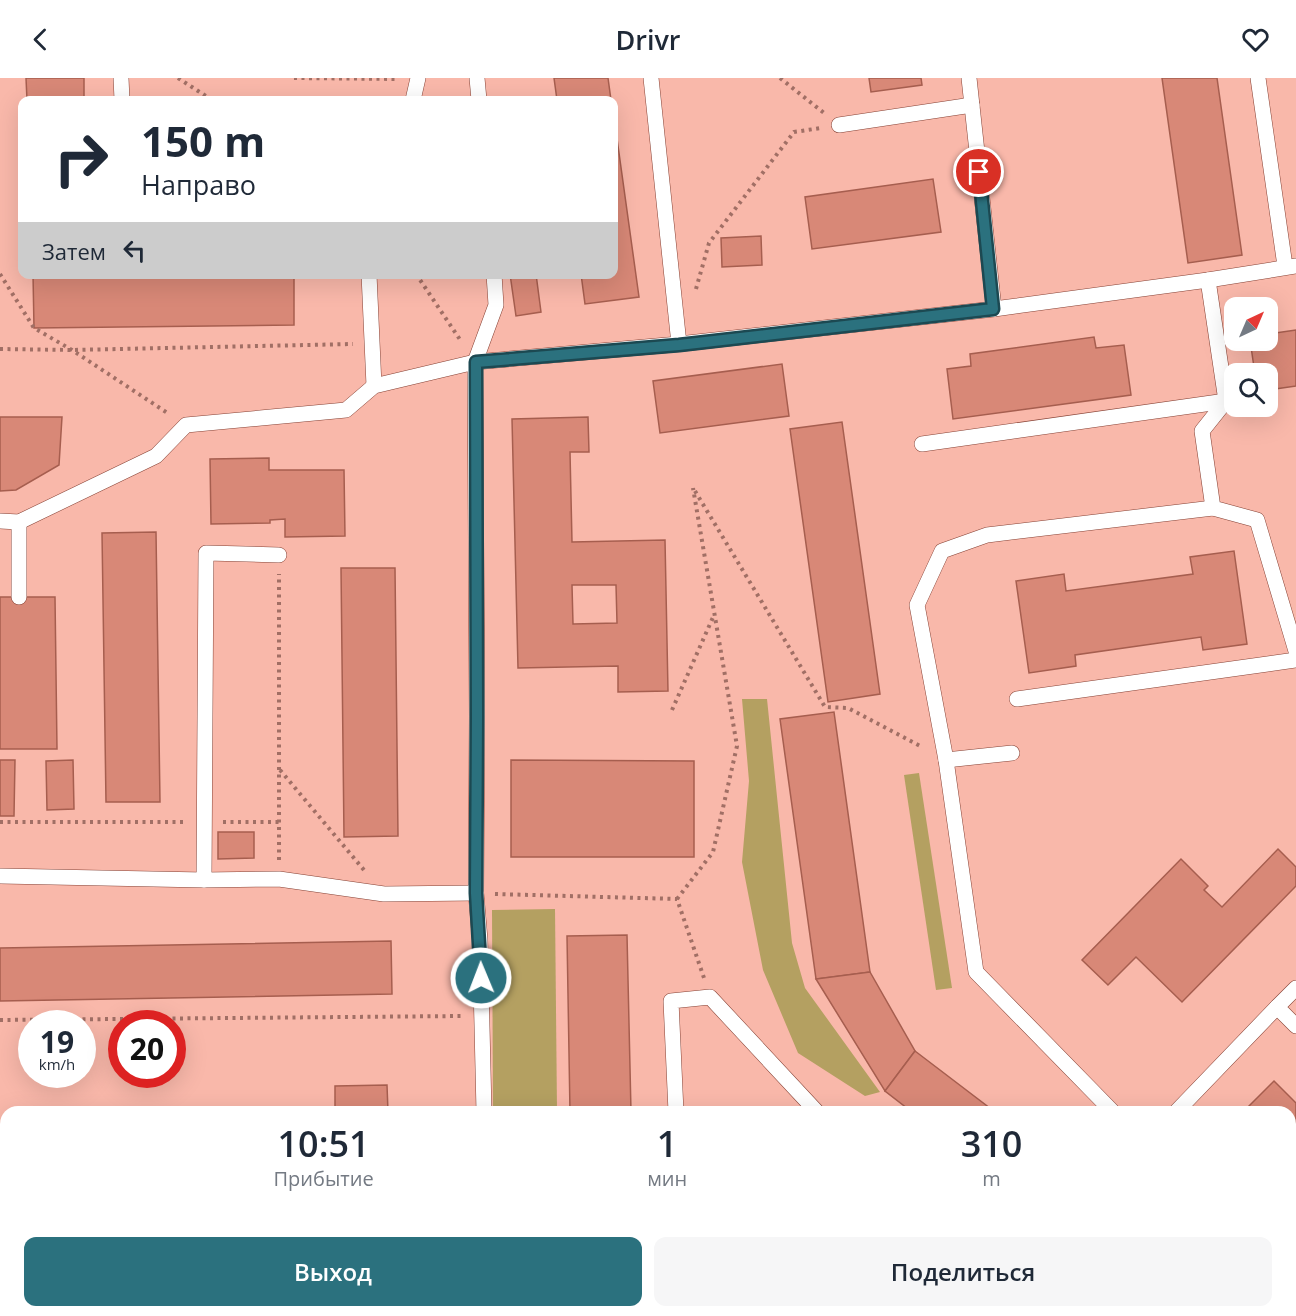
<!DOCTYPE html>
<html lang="ru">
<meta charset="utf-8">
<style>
:root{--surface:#fff;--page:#f6f6f7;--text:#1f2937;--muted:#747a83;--accent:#2b717e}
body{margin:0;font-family:"Open Sans",sans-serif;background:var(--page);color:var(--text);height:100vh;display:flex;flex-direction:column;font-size:22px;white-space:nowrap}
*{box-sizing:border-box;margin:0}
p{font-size:20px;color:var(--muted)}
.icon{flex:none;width:33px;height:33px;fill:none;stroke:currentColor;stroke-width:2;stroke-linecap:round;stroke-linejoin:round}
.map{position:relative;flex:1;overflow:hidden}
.drawer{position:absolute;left:0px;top:1028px;width:1296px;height:212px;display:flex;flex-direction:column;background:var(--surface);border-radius:18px 18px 0 0;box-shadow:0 6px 24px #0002}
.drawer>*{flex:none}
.hud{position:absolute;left:18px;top:18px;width:600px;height:183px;border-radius:12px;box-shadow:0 6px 24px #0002;background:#fff;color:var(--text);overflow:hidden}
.needle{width:39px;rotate:44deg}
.controls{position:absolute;left:1224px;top:219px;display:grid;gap:12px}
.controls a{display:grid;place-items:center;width:54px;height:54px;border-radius:12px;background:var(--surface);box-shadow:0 6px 24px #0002;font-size:30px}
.speed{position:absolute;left:18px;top:932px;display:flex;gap:12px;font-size:30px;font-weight:700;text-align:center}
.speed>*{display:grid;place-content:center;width:78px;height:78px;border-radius:50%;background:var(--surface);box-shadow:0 6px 24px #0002;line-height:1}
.speed small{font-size:15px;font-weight:400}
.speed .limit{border:9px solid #d22;background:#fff;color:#111}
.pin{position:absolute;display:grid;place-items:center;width:51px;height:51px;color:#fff;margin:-26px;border:3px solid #fff;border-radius:50%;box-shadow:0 2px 6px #0007}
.me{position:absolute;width:66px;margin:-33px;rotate:359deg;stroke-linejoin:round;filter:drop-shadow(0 0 4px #0008)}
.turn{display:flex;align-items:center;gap:21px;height:126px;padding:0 24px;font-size:27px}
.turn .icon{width:78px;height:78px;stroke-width:2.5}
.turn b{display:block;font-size:42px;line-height:51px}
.then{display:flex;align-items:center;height:57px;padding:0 24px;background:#0003;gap:12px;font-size:22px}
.eta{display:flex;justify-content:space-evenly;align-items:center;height:102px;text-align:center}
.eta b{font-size:36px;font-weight:600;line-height:42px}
.button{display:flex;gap:12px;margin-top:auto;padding:12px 24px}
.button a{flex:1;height:69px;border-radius:12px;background:var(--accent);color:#fff;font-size:24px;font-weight:600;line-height:69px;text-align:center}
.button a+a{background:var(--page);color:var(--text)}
header{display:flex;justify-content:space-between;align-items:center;height:78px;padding:0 24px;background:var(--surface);font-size:27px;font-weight:600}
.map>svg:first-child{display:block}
.green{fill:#b4a061}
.building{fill:#d88877;stroke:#a65e4f;stroke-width:1.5;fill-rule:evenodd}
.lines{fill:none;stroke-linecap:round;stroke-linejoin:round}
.lane-casing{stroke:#864134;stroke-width:16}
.path{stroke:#a16f65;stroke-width:4;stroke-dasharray:3 4.5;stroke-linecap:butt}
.lane{stroke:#fff;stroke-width:15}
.route-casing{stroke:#1c4952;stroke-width:15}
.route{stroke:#2b717e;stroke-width:10}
</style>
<header><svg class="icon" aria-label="back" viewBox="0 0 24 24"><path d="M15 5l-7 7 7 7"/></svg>Drivr<svg class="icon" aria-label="heart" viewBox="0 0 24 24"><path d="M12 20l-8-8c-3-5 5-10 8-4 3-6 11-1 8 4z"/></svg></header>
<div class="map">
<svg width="1296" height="1238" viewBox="0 0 1296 1238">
<rect width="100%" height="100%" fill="#f9b8aa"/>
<g class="green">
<polygon points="742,621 767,621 792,865 805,910 880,1014 865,1018 798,975 763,892 742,784 749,703"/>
<polygon points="919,695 952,910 936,912 904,697"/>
<polygon points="555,831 557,1033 493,1033 492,832"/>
<polygon points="495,1233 546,1233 542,1238 495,1238"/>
</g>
<g class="building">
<polygon points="26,0 84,0 84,22 27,22"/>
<polygon points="554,0 608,0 611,22 557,22"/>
<polygon points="869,0 921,0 922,7 871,14"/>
<polygon points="1162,0 1217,0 1242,177 1188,185"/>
<polygon points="614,39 639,219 585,226 581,196 614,196"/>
<polygon points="933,101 941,154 812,171 805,119"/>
<polygon points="761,158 762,187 722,189 721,160"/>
<polygon points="33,196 294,196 294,247 34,250"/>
<polygon points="510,196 536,196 541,234 516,238"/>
<polygon points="1296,252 1296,308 1268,312 1268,296 1255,296 1250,262 1268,262 1268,256"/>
<polygon points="1094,259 1096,270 1124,267 1131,317 953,341 947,291 971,288 970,276"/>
<polygon points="782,286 789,338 660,355 653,303"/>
<polygon points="0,339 62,339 59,387 16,412 0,413"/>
<path d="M 588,339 L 589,374 L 570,374 L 572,464 L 665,462 L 668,613 L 618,614 L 618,588 L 518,590 L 512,341 ZM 572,507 L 616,507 L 617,545 L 573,546 Z"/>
<polygon points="842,344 880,616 828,624 790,351"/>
<polygon points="269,380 269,392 344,392 345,458 285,459 285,441 270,442 270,445 211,446 210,381"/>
<polygon points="156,454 160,724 106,724 102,455"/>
<polygon points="1234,473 1247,566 1203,572 1201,559 1075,577 1076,588 1029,595 1016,503 1064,496 1066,513 1193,496 1190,479"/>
<polygon points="341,490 395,490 398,758 344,759"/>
<polygon points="0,519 55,519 57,671 0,671"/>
<polygon points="834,634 870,894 816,901 780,641"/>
<polygon points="0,682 15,682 14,738 0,738"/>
<polygon points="73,682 74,731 47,732 46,683"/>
<polygon points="511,682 694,683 694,779 511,779"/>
<polygon points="218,754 254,754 254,780 218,781"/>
<polygon points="1278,771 1296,789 1296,808 1182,924 1136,879 1108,907 1082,882 1181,781 1208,808 1204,812 1222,829"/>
<polygon points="627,857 631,1034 570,1034 567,858"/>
<polygon points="391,863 392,916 0,923 0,870"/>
<polygon points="870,894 915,973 885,1013 816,901"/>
<polygon points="915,973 995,1034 912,1034 885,1013"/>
<polygon points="1274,1003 1296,1025 1296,1056 1290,1062 1290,1034 1243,1034"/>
<polygon points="387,1007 388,1034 335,1034 335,1008"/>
<polygon points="0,1228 11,1238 16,1233 131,1233 134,1238 0,1238"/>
<rect x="339" y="1233" width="53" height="5"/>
<polygon points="576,1233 595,1233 589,1238 581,1238"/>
<polygon points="599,1233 633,1233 628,1238 604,1238"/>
</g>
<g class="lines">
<g class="lane-casing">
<g id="lane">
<polyline points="121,0 122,22"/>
<polyline points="477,0 479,22"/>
<polyline points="651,0 679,266"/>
<polyline points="969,0 994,231"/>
<polyline points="1258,0 1285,188"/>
<polyline points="413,22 418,0"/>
<polyline points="839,47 972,27"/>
<polyline points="369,196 374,308"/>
<polyline points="1208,202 1226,323 1202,353 1213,430 1257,442 1296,573"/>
<polyline points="922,366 1226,323"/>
<polyline points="0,443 19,444 156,378 186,347 346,332 374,308 475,284 679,266 994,231 1208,202 1296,188"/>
<polyline points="19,444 19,519"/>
<polyline points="1017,621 1296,582"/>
<polyline points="946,682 1012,675"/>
<polyline points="0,798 204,802 279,801 384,816 476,815"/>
<polyline points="204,802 206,475 279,477"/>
<polyline points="1296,910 1277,929 1296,948"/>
<polyline points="484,1034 480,862 476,815 477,638 475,284 496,227 494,196"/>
<polyline points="676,1034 671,923 710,919 817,1034"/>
<polyline points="1113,1034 976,894 946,682 917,527 942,473 987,457 1213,430"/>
<polyline points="1176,1034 1277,929"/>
<polyline points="488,1233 488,1238"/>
<polyline points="737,1233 738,1238"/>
<polyline points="938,1233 938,1238"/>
</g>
</g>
<g class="path">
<polyline points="178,0 212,22"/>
<polyline points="294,0 399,1"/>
<polyline points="780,0 824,35"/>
<polyline points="0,196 34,250 72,272 169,336"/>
<polyline points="416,196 461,263"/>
<polyline points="696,211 709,165 794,54 821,50"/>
<polyline points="0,271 72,272 353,266"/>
<polyline points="695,413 825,629 848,630 922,669"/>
<polyline points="672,632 714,537"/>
<polyline points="280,692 364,792"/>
<polyline points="0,744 185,744"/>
<polyline points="223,744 280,744"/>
<polyline points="279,782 279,496"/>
<polyline points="495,816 677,821 704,900"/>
<polyline points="677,821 713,774 737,668 693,410"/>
<polyline points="0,942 461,938"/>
<polyline points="1290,1217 1296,1216"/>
<polyline points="570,1233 576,1238"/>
<polyline points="555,1238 559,1233"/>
<polyline points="1027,1238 1031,1233"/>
<polyline points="1153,1238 1186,1233"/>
</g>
<use href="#lane" class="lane"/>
</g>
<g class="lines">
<g class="route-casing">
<polyline id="route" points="481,900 476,815 477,638 476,284 679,267 993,231 979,94"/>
</g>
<use href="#route" class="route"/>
</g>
</svg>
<div class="controls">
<a><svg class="needle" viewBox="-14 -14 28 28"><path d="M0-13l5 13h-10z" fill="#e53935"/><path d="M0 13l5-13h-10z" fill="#747a83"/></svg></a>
<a><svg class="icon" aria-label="search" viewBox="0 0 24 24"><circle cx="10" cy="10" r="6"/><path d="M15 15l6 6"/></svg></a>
</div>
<div class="speed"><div>19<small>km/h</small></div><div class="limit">20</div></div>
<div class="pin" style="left:979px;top:94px;background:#d93025"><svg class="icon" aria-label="arrive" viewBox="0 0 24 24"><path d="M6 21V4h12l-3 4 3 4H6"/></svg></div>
<svg class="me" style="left:481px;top:900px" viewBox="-20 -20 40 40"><circle r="17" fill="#2b717e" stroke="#fff" stroke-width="3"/><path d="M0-11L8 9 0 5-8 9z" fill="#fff"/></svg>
<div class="hud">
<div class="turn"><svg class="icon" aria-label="right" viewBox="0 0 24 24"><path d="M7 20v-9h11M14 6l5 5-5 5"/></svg><div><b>150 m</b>Направо</div></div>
<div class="then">Затем<svg class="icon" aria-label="left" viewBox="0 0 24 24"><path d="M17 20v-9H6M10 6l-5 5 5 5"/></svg></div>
</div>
<section class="drawer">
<div class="eta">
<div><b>10:51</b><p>Прибытие</p></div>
<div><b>1</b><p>мин</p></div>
<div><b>310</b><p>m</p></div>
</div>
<div class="button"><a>Выход</a><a>Поделиться</a></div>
</section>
</div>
